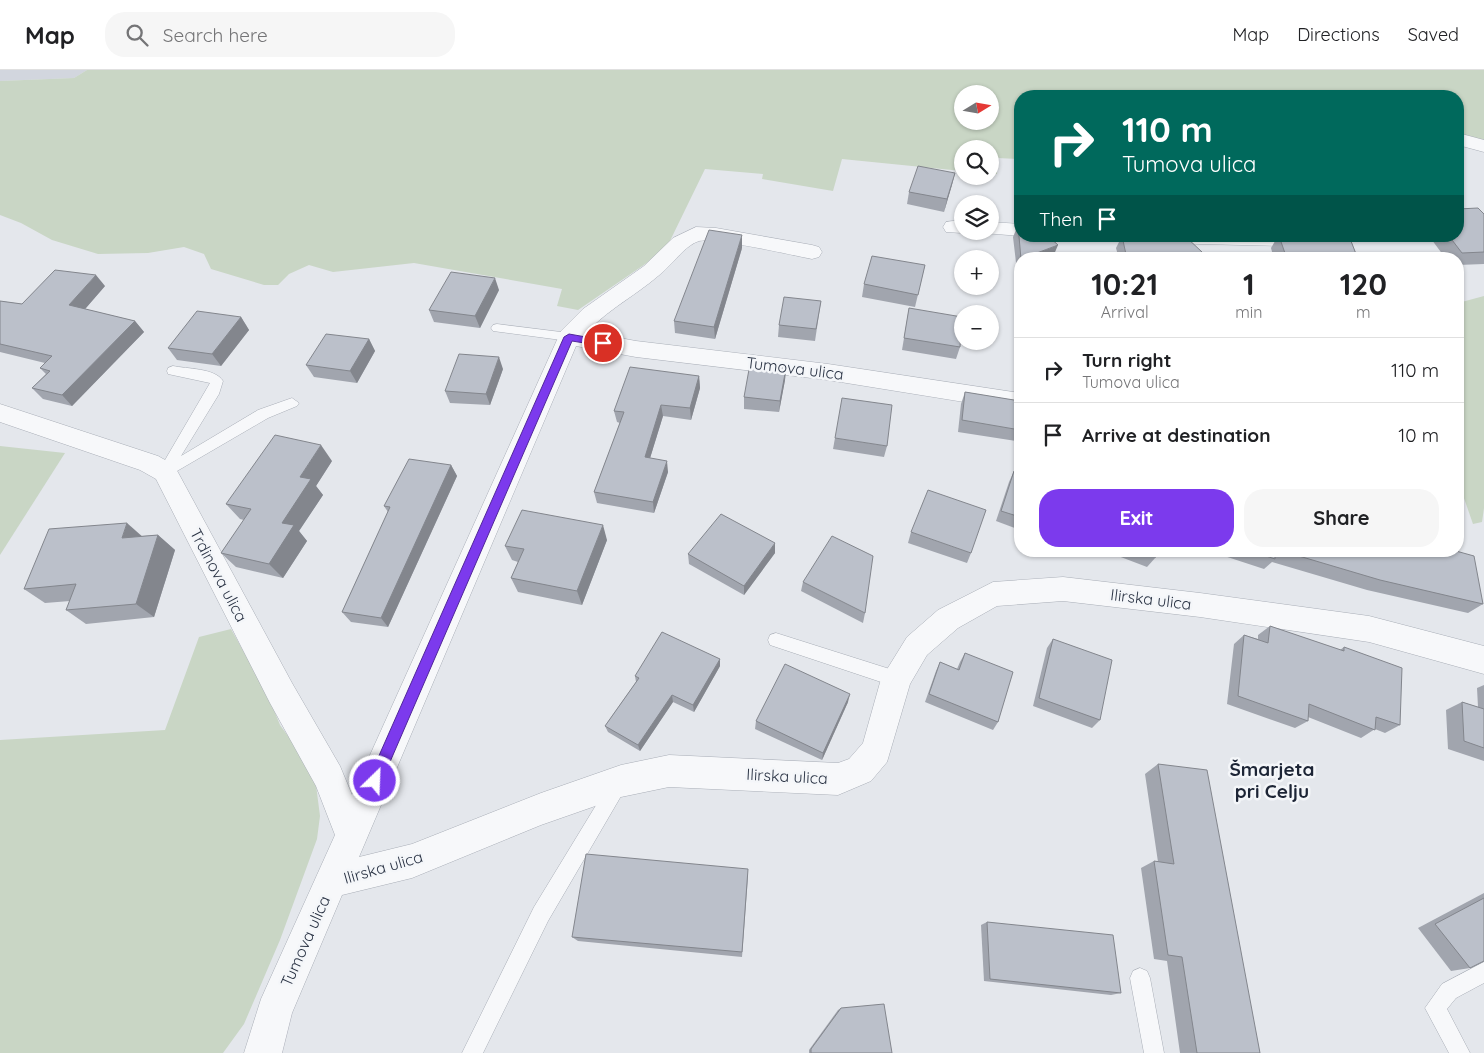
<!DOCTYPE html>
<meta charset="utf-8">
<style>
:root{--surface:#fff;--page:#f6f6f6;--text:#202124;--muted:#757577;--line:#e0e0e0;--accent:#7c3aed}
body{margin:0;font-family:Quicksand,sans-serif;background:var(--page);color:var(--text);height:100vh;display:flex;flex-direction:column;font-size:19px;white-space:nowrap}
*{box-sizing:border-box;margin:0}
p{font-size:16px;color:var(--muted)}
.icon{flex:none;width:28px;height:28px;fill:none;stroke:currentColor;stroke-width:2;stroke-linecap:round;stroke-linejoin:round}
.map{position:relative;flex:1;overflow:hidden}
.details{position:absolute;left:1014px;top:182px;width:450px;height:305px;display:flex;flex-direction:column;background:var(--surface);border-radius:20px;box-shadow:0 1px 4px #0004}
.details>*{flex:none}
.hud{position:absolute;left:1014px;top:20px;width:450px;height:152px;border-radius:20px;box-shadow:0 1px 4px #0004;background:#00695c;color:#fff;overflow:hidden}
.needle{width:32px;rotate:79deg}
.buttons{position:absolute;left:954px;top:15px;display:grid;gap:10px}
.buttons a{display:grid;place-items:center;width:45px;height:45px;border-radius:50%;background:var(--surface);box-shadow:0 1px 4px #0004;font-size:25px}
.pin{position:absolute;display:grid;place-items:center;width:42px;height:42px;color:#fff;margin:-21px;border:2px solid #fff;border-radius:50%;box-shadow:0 1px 5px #0007}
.me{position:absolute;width:55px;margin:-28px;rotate:24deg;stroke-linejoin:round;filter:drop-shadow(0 0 4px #0008)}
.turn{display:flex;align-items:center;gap:18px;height:105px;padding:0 25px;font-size:22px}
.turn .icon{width:65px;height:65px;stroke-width:2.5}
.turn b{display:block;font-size:35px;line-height:42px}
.then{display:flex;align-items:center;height:48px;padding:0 25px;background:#0003;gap:10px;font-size:19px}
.eta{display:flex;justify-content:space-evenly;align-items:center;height:85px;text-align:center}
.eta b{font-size:30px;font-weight:700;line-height:35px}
.button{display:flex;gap:10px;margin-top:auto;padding:10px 25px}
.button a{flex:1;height:58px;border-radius:20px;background:var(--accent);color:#fff;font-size:20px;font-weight:700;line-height:58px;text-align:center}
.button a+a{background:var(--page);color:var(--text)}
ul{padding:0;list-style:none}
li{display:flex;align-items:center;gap:15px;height:65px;padding:0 25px;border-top:1px solid var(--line)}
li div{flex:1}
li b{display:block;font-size:19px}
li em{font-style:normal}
header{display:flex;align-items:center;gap:30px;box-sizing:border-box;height:70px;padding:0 25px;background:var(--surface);border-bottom:1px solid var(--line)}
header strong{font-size:24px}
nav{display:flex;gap:28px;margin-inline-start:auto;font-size:18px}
.search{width:350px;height:45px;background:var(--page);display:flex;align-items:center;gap:12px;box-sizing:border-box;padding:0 18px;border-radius:20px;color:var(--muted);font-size:19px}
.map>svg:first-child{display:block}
.built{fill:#d2d6de}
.green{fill:#c9d6c5;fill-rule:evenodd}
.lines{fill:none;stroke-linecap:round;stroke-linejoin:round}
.service-casing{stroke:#a9aeb7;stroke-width:1}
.minor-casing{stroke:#a9aeb7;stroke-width:1}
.service{fill:#f7f8fa;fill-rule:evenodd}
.minor{fill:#f7f8fa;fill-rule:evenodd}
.wall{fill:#a1a5ae}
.shaded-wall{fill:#83868d}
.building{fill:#bbc0ca;stroke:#83868d}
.route{fill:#7c3aed;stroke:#51269a}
.labels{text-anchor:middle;stroke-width:5;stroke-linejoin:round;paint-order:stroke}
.street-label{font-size:16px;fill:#2b3445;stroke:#f4f6f9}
.quarter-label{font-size:19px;font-weight:bold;fill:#1d2536;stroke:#f4f6f9}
</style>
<header>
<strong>Map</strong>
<div class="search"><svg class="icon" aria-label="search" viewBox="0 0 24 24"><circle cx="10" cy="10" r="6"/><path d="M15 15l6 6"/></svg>Search here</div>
<nav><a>Map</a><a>Directions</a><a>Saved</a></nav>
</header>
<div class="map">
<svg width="1484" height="983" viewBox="0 0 1484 983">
<rect width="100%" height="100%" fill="#e4e7ec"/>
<polygon class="built" points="0,0 87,0 74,8 0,11"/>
<g class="green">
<path d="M 87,0 L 1484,0 L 1484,71 L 1458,65 L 1458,26 L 1020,26 L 1020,89 L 997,88 L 997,104 L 990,104 L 990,79 L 962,79 L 962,101 L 842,89 L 833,121 L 762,109 L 763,104 L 705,99 L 668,175 L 654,188 L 578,240 L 557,236 L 562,219 L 414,193 L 333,202 L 309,195 L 289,204 L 278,215 L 264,215 L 211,199 L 204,184 L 184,177 L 148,183 L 98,184 L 52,170 L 21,153 L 0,145 L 0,11 L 74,8 ZM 962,24 L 990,24 L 990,51 L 962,51 Z"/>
<polygon points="1484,226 1484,438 1482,452 1473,454 1458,411 1458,233"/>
<polygon points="0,376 65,383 0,485"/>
<polygon points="231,559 268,625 280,655 296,677 316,715 320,746 317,769 280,870 244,954 223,983 0,983 0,670 165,660 199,567"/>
</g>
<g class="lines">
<g class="service-casing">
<g id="service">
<polygon points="497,254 569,263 575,267 569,271 493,261 491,258 493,255"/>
<path d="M 173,296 C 187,299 215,298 223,311 L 219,324 L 181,386 L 258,340 L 292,328 L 299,333 L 297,336 L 268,348 L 165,408 L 160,406 L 158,402 L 210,313 L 168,304 L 167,301 L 168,298 Z"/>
<polygon points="776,563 896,601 902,604 904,609 902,614 896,617 770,575 768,570 770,565"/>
<polygon points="618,706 624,709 627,715 624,721 548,851 483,983 462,983 534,837 612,709"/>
<polygon points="1484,892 1484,913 1456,928 1447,939 1470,983 1449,983 1425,938 1442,914"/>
<polygon points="1140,898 1147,901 1150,908 1164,983 1144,983 1130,908 1133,901"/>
</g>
</g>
<g class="minor-casing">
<g id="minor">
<polygon points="1458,63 1484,70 1484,82 1458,75"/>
<polygon points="953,151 962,151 962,161 969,162 962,163 946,162 943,157 946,152"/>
<polygon points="990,152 1020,154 1021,166 983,163 990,161"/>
<path d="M 696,157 L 716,158 L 812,175 L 819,177 L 822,182 L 819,187 L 812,189 C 792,185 713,167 699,171 C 687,175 678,187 670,195 C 645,221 611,236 587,262 L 636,271 L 828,294 L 1020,323 L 1020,341 L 828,310 L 636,287 L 576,276 L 359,787 L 412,774 L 541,723 L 621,695 L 669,685 L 838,693 L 849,689 L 863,673 L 881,609 L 907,567 L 938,540 L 993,512 L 1063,507 L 1200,523 L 1369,546 L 1484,576 L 1484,604 L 1369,572 L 1200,547 L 1063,531 L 997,536 L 958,558 L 927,585 L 910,614 L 887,692 L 871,711 L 838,725 L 669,717 L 621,727 L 541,755 L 412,808 L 342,825 L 292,943 L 282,983 L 244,983 L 261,929 L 335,765 L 316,716 L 270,633 L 156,409 L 140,400 L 0,352 L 0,334 L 158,386 L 174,395 L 292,613 L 340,696 L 352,725 L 561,261 L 583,239 L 644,196 L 673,168 Z"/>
<polygon points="1149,166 1353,166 1350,171 1328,177 1159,173 1152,171"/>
</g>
</g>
<use href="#service" class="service"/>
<use href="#minor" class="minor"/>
</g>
<g class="wall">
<polygon points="955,103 944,142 907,134 909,122"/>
<polygon points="1484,144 1484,194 1458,195 1458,189 1446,189 1429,166 1458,166"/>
<polygon points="1018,155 1053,187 1049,189 1020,189 1020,200 1017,201 1013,167"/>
<polygon points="1122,166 1198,189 1119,189 1116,178"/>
<polygon points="1278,166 1349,166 1358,189 1274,189 1271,178"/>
<polygon points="742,178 715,269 675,263 674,251"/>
<polygon points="925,195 915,237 862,227 864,214"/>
<polygon points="105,216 85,239 135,251 144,262 72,336 43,329 32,318 46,304 40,298 45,293 0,282 0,231 22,234"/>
<polygon points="499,220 480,258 434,252 429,240"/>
<polygon points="821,231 815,271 778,267 779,255"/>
<polygon points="909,238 960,277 956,289 902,280"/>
<polygon points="241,247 249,260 221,296 177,290 168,278"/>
<polygon points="1020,264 1020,304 1016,304"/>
<polygon points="369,269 375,281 357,313 314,307 306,295"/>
<polygon points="786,298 785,310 779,342 744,339 744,327"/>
<polygon points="503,299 490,335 450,333 445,321"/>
<polygon points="699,306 700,318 691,350 663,346 650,388 668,402 654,443 597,433 594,422 620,353 617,352 614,341"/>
<polygon points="965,322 1020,331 1020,362 1016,371 958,362 961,334"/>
<polygon points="835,368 887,376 884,387 833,379"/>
<polygon points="332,391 316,416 323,425 299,461 307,471 283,508 236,497 221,483 244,450 240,449 226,434"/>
<polygon points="451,395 457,406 388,557 351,552 342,542 388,442 384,436"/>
<polygon points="1014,401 1020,403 1020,460 996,451 1009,412"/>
<polygon points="911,462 971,483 967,493 908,473"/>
<polygon points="158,465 175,480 154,547 86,554 66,540 70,531 45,533 24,519 142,466"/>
<polygon points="607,470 582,535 518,522 511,508 518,492 512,490 505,476"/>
<polygon points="1105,481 1157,481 1156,487 1147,497"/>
<polygon points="1209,481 1456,481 1483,534 1468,543 1367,520 1272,492 1264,499"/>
<polygon points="775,483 744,525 689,494 688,484"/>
<polygon points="803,512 865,543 863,553 801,521"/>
<polygon points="1270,556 1340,580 1344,577 1400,655 1385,663 1375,659 1361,668 1308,647 1308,651 1295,658 1227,634 1234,574 1244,565 1258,569 1258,565"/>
<polygon points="1053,569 1100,650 1092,658 1033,636 1047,578"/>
<polygon points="965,583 998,652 993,660 925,632 936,601 940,592 957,599 960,592"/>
<polygon points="720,596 694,642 673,632 640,681 608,662 605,656 636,612 635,606"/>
<polygon points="1484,615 1484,691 1448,679 1446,640 1462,632 1478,637 1477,618"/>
<polygon points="848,632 822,690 755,659 756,651"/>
<polygon points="1158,694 1260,983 1180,983 1167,891 1154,889 1141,798 1154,791 1158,792 1145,704"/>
<polygon points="748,806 742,887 578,871 572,867"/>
<polygon points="1484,823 1484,891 1470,898 1451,901 1418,858"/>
<polygon points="987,852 1121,923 1111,925 984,911 981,855"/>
<polygon points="841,938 892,983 809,983 809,980 838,940"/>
</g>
<g class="shaded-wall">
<polygon points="955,103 952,115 944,142 947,129"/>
<polygon points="742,165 742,178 715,269 714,257"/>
<polygon points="1058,175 1053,187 1049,189 1022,189"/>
<polygon points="1202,182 1198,189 1181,189"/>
<polygon points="1020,193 1020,200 1017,201"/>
<polygon points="96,205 105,216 79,246 69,235"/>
<polygon points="495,208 499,220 480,258 475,246"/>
<polygon points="241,247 249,260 221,296 212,284"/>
<polygon points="135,251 144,262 72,336 62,325"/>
<polygon points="369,269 375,281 357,313 350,301"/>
<polygon points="499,287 503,299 490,335 486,324"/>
<polygon points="786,298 785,310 779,342 780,331"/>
<polygon points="699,306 700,318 691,350 690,338"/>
<polygon points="661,335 663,346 647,398 645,387"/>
<polygon points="321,375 332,391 316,416 323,425 299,461 307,471 283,508 269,494 282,453 300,407"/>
<polygon points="667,391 668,402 654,443 653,432"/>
<polygon points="451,395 457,406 388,557 381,548"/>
<polygon points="127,453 144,468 122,468"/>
<polygon points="603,455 607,470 582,535 577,521"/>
<polygon points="158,465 175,480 154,547 136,534"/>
<polygon points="775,473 775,483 744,525 744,516"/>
<polygon points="720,589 720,596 694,642 693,635"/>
<polygon points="850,624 848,632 822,690 823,683"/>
<polygon points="672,625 673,632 640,681 638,675"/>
</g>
<g class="building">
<polygon points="918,96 955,103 947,129 909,122"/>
<polygon points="1478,138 1484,144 1484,182 1462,183 1449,166 1458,166 1458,139"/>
<polygon points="1018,155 1020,155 1020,166 1048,166 1058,175 1021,189"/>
<polygon points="709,160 742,165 714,257 674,251"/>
<polygon points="1122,166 1185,166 1202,182 1181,189 1127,189"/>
<polygon points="1279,166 1349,166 1358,189 1287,189"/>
<polygon points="872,186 925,195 918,225 864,214"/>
<polygon points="55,200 96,205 69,235 135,251 62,325 32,318 50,301 40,298 52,286 0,274 0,231 22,234"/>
<polygon points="451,202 495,208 475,246 429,240"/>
<polygon points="784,227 821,231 816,259 779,255"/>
<polygon points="909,238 962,247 960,277 904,268"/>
<polygon points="197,241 241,247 212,284 168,278"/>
<polygon points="326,264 369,269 350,301 306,295"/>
<polygon points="459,284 499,287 486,324 445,321"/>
<polygon points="750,294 786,298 780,331 744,327"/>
<polygon points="630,297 699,306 690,338 661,335 645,387 667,391 653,432 594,422 624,342 614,341"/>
<polygon points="965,322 1020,331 1020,360 962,350"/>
<polygon points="842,328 892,335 887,376 835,368"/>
<polygon points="275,365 321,375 300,407 311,409 282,453 294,455 269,494 221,483 251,439 226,434"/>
<polygon points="409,389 451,395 381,548 342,542 390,437 384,436"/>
<polygon points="1014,401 1020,403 1020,447 1001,441"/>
<polygon points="928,420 986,440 971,483 911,462"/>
<polygon points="522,440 603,455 577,521 511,508 524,479 505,476"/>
<polygon points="721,444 775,473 744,516 688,484"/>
<polygon points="127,453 122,468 158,465 136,534 66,540 76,514 24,519 49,459"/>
<polygon points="832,466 873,486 865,543 803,512"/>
<polygon points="1141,481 1157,481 1156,487"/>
<polygon points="1251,481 1275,481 1275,489"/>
<polygon points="1282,481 1456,481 1474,486 1483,534 1380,510"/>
<polygon points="1270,556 1344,581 1344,577 1402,598 1400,655 1376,647 1375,660 1309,634 1308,651 1238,626 1244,565 1268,573"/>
<polygon points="662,562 720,589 693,635 672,625 638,675 605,656 639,608 635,606"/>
<polygon points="1053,569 1112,590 1100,650 1039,628"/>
<polygon points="965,583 1013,602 998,652 929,624 940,592 959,600"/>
<polygon points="785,594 850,624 823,683 756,651"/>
<polygon points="1462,632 1484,639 1484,678 1464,671"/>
<polygon points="1158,694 1207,700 1260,983 1197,983 1182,887 1168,885 1154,791 1174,794"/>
<polygon points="586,784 748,799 742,882 572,867"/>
<polygon points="1484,828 1484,891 1470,898 1435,854"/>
<polygon points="987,852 1113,865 1121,923 990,909"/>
<polygon points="884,934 892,983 811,983 811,979 841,938"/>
</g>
<polygon class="route" points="569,264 603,270 607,273 603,276 572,271 380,715 375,717 370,715 368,711 370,706 564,267"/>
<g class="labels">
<g class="street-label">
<text transform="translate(795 298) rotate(7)" y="6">Tumova ulica</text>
<text transform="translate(219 505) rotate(62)" y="6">Trdinova ulica</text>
<text transform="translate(1151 529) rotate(7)" y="6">Ilirska ulica</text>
<text transform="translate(787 706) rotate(3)" y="6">Ilirska ulica</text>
<text transform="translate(383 797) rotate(-16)" y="6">Ilirska ulica</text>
<text transform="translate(305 871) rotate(-66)" y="6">Tumova ulica</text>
</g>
<g class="quarter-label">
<text x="1272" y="706">Šmarjeta<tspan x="1272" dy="22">pri Celju</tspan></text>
</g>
</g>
</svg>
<div class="buttons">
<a><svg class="needle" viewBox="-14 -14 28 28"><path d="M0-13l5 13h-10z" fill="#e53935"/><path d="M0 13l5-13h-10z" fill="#757577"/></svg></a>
<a><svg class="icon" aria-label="search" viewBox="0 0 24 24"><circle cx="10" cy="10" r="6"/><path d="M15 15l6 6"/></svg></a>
<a><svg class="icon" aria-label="layers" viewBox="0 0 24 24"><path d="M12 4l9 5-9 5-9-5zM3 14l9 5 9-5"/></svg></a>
<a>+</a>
<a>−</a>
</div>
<div class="pin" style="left:603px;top:273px;background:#d93025"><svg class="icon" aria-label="arrive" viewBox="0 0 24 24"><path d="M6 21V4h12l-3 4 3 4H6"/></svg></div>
<svg class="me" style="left:375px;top:711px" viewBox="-20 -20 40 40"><circle r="17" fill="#7c3aed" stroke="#fff" stroke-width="3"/><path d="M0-11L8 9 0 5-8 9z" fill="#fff"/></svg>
<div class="hud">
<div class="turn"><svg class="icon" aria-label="right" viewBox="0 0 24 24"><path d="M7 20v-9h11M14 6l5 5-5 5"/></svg><div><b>110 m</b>Tumova ulica</div></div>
<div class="then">Then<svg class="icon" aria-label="arrive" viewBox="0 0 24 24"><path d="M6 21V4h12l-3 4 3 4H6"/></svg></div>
</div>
<section class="details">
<div class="eta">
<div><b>10:21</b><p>Arrival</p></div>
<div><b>1</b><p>min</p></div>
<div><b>120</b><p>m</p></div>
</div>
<ul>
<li><svg class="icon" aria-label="right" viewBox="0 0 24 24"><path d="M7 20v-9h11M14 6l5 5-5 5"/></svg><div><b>Turn right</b><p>Tumova ulica</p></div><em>110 m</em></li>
<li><svg class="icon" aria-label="arrive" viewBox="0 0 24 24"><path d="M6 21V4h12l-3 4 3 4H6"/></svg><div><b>Arrive at destination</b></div><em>10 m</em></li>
</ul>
<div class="button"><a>Exit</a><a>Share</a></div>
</section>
</div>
